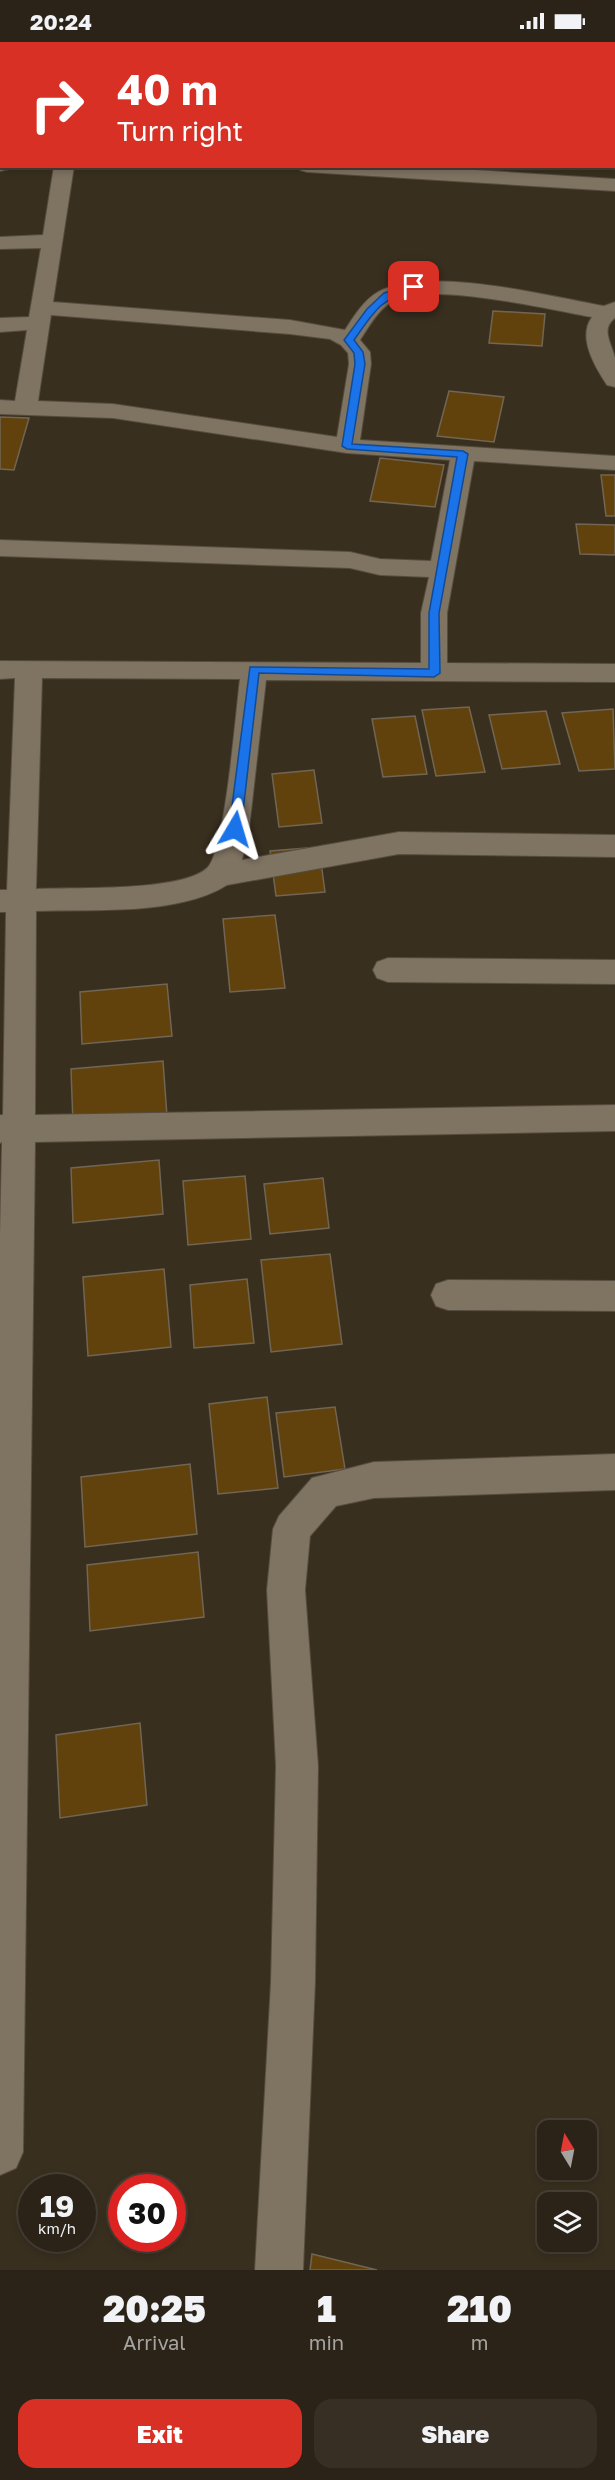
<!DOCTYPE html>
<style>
:root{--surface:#2b2317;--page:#372f24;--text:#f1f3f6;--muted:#a6a4a1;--line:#474036;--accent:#d93025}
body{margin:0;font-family:"Golos Text",sans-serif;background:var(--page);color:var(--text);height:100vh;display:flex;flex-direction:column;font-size:22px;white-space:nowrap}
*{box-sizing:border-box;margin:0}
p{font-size:20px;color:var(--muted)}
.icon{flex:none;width:33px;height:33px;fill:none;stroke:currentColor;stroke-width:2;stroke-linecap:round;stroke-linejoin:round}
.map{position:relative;height:2228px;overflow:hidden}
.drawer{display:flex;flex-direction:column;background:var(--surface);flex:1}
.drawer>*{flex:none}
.guide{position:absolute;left:0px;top:0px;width:615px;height:126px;box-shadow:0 3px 9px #0003,0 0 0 2px var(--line);background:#d93025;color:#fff;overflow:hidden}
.needle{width:39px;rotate:350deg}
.controls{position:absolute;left:537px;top:2078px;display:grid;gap:12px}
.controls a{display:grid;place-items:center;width:60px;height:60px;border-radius:12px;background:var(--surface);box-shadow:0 3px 9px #0003,0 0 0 2px var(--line);font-size:30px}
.speed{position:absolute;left:18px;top:2132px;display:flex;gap:12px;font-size:30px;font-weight:700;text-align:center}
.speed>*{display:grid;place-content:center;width:78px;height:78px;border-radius:50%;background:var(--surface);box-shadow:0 3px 9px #0003,0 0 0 2px var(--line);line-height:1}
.speed small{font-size:15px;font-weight:400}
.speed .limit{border:9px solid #d22;background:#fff;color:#111}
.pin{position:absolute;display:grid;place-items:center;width:51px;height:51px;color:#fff;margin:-26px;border-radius:12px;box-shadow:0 3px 9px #0006}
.me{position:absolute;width:66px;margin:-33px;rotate:7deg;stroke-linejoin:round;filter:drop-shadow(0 0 4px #0008)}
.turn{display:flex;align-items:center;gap:21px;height:126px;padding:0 18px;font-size:27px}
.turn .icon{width:78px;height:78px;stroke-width:2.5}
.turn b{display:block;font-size:42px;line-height:51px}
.eta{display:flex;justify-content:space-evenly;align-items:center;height:102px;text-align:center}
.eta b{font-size:36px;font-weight:800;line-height:42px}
.action{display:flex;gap:12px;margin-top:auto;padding:12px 18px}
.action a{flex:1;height:69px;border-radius:18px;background:var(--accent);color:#fff;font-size:24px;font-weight:800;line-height:69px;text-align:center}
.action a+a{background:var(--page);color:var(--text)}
.status{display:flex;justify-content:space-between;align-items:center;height:42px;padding:0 30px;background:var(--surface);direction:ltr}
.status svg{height:16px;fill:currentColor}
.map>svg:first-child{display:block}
.building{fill:#61420d;stroke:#716554;stroke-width:1.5}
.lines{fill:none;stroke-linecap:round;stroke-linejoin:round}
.minor-casing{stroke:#554d3f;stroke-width:2}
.secondary-casing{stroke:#554d3f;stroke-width:2}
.minor{fill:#7f7362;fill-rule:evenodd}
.secondary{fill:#7f7362;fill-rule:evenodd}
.route{fill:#1a73e8;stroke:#114b97;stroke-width:1.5}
</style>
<div class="status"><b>20:24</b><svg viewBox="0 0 49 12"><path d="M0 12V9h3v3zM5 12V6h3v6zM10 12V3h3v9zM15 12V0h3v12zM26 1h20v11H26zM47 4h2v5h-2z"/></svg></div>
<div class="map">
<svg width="615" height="2228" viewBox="0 0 615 2228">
<rect width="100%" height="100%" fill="#392f1f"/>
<g class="building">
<polygon points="493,269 545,272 542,304 489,301"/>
<polygon points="449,349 504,355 494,400 437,394"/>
<polygon points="0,375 29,376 14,428 0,427"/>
<polygon points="380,416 444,423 435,465 370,459"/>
<polygon points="601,433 615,433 615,474 606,474"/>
<polygon points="576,482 615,483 615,513 580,512"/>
<polygon points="469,665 485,730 436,734 422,668"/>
<polygon points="613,667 615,727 579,729 562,671"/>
<polygon points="546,669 560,722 502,727 489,673"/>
<polygon points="415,674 427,732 383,735 372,677"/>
<polygon points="314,728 322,781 279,785 272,732"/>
<polygon points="319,805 325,850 276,854 270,809"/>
<polygon points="275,873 285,946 230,950 223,877"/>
<polygon points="167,942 172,994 82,1002 80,950"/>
<polygon points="163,1019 167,1074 73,1082 71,1027"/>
<polygon points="159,1118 163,1172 73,1181 71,1126"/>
<polygon points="245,1134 251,1197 188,1203 183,1139"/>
<polygon points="323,1136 329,1186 270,1192 264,1142"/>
<polygon points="330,1212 342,1302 271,1310 261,1218"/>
<polygon points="164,1227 171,1305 88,1314 83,1235"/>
<polygon points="247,1237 254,1301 194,1306 190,1243"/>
<polygon points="267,1355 278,1446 218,1452 209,1362"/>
<polygon points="335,1365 345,1427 284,1435 276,1371"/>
<polygon points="190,1422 197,1492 85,1505 81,1435"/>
<polygon points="198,1510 204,1575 90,1589 87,1523"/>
<polygon points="140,1681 147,1763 60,1776 56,1693"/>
<polygon points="312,2212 377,2228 310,2228"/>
</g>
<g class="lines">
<g class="minor-casing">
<g id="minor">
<polygon points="348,0 366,0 347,2"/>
<polygon points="0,117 2,124 11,124 9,127 0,129"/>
<path d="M 54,124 L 74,124 L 53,260 L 290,278 L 345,288 C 354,274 364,258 378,250 C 427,223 549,254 604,264 L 615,260 L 615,276 C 600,287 612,302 615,316 C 615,324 615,336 615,345 L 607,343 C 595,325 577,295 592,275 C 547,267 436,241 397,257 C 380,264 370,283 360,298 L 370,310 L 371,322 L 360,398 L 615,414 L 615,428 L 474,419 L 447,571 L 447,621 L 615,622 L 615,640 L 266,638 L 249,787 L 242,818 L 399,790 L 615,793 L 615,815 L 399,812 L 227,843 C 178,874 93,867 36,869 L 35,1073 L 615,1063 L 615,1089 L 35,1100 L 23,2110 L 16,2126 L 0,2133 L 0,1193 L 2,1100 L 0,1101 L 0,1073 L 3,1073 L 6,870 L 0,870 L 0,848 L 7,848 L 15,636 L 0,637 L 0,619 L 421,621 L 421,571 L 429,535 L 380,533 L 350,526 L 0,514 L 0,498 L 350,510 L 380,517 L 431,519 L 450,418 L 347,411 L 113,376 L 0,372 L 0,358 L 15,359 L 27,288 L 0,290 L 0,276 L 29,275 L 41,206 L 0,207 L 0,195 L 43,193 ZM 51,273 L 290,292 L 330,297 L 341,303 L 348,311 L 349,322 L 337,395 L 113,362 L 38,359 ZM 42,636 L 240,637 C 236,668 225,811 207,826 C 181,850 74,845 36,847 Z"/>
<polygon points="297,124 412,124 615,137 615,149 307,130 300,128"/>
<polygon points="388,916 615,918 615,942 388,940 377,936 373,928 377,920"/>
<polygon points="448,1238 615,1239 615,1269 448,1268 436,1264 431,1253 436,1242"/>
<polygon points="615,1412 615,1448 374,1456 336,1464 310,1494 305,1548 318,1724 315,1940 303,2228 255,2228 271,1940 276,1724 267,1548 273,1487 279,1474 312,1436 374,1420"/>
</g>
</g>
<g class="secondary-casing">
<g id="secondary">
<rect x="0" y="2" width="2" height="12"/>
<rect x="614" y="36" width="1" height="12"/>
</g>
</g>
<use href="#minor" class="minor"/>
<use href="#secondary" class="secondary"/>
</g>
<path class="route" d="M 414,242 L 417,243 L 417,247 C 379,258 376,267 354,298 L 363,310 L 365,322 L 352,402 L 463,409 L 468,412 L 439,571 L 440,631 L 434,635 L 259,631 L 241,787 L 239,790 L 231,790 L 229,787 L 250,625 L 429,627 L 429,571 L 457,415 L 347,407 L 342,404 L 355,322 L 354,311 L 344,298 L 367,267 L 384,251 Z"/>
</svg>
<div class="controls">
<a><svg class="needle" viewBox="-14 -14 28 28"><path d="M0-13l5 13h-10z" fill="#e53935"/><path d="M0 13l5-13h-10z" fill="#a6a4a1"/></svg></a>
<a><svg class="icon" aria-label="layers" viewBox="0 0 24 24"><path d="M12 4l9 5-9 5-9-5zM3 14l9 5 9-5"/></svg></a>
</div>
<div class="speed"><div>19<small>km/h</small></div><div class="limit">30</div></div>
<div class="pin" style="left:414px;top:245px;background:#d93025"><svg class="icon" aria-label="arrive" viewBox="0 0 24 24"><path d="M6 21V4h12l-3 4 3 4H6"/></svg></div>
<svg class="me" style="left:235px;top:787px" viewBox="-20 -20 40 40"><path d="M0-17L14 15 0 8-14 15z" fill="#1a73e8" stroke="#fff" stroke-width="4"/></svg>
<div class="guide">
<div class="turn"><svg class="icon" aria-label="right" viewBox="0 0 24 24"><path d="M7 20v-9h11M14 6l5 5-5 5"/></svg><div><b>40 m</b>Turn right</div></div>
</div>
</div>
<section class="drawer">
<div class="eta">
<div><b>20:25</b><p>Arrival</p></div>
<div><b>1</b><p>min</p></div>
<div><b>210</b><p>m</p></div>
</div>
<div class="action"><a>Exit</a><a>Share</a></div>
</section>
